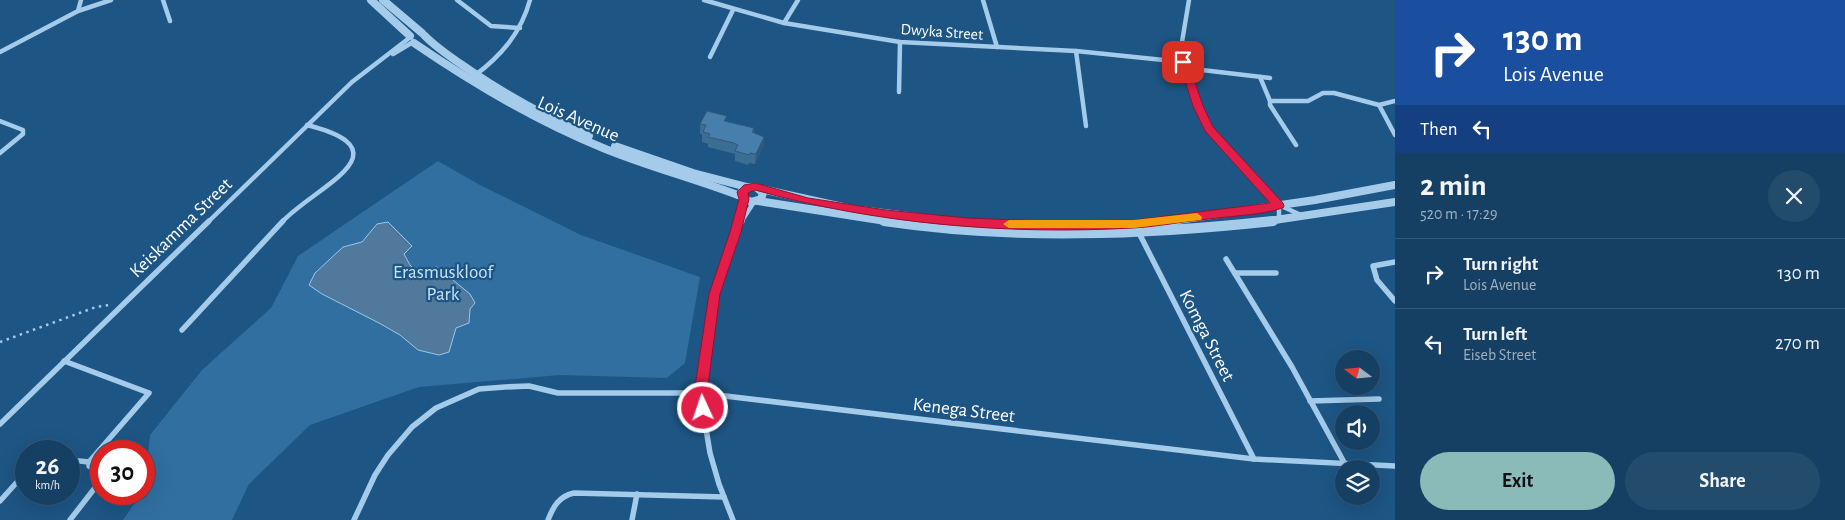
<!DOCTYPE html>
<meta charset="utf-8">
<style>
:root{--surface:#164063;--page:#234b6c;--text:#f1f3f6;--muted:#9eafbe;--line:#355978;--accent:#8bbbb9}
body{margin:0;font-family:"Alegreya Sans",sans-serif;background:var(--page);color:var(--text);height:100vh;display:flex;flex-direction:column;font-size:19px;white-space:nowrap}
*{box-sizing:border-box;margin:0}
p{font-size:16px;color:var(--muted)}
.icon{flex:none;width:28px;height:28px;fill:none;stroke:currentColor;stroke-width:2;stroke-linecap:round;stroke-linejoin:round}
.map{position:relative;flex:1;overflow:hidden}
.panel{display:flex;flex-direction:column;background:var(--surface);width:450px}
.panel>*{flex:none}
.banner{background:#1a4fa0;color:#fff;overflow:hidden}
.needle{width:32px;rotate:286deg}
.buttons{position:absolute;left:1335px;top:350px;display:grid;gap:10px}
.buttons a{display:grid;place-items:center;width:45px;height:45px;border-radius:50%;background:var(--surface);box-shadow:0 5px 20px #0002,0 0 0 1px var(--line);font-size:25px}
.speed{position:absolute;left:15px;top:440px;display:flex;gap:10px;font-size:25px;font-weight:700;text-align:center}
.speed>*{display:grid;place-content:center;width:65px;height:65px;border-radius:50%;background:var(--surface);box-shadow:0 5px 20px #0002,0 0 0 1px var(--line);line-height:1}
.speed small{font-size:12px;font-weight:400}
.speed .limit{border:8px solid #d22;background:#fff;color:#111}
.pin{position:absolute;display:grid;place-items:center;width:42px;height:42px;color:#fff;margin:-21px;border-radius:10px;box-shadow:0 2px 8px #0006}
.me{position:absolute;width:55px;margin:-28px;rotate:357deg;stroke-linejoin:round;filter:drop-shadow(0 0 4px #0008)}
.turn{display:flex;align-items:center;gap:18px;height:105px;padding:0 25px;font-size:22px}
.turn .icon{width:65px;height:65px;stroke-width:2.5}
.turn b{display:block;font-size:35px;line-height:42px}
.then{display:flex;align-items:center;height:48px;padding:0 25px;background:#0003;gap:10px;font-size:19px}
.round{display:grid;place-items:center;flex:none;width:52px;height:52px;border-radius:26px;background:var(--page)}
.summary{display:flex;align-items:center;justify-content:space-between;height:85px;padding:0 25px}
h1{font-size:30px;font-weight:700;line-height:38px}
.primary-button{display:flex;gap:10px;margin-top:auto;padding:10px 25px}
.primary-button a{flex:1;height:58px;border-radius:30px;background:var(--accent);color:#111;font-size:20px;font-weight:700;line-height:58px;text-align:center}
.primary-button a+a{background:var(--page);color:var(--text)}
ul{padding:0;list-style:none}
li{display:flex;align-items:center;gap:15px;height:70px;padding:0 25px;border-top:1px solid var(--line)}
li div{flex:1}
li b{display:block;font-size:19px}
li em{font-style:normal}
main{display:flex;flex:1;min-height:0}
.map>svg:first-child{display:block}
.green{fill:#316fa1}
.water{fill:#51799b;stroke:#97c8ec}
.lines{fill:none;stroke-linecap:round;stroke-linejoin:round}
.path{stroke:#a4cbea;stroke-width:2.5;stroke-dasharray:2.5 4.5;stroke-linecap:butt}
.minor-far1{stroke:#a4cbea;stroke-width:4.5}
.minor{stroke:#a4cbea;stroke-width:5.5}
.tertiary-far1{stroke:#a4cbea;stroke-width:8}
.tertiary{stroke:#a4cbea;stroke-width:10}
.wall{fill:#3c6d94}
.shaded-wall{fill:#315978}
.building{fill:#467fac;stroke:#315978}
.route{fill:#e11d48;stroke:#92132f}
.slow{fill:#f59e0b}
.labels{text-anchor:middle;stroke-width:4.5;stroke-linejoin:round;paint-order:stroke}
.far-street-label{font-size:16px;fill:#fff;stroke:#1d5584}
.street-label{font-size:19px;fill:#fff;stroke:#1d5584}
.park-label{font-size:19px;fill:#c9e3f7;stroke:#1d5584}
</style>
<main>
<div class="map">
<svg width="1395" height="520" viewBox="0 0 1395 520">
<rect width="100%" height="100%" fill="#1d5584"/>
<polygon class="green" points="438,161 480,185 581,235 700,277 685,363 667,378 560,375 419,387 310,425 249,484 232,520 123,520 141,494 144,494 150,435 202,370 271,308 298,256"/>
<polygon class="water" points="388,222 412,246 404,254 410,265 416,271 437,267 470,294 475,303 470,309 469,323 456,328 449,352 439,355 418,350 400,335 379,323 322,294 309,285 315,273 343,247 362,242 377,224"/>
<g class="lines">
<polyline class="path" points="0,342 96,307 109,305"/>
<g class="minor-far1">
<polyline points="163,0 170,21"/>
<polyline points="457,0 491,26 520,28"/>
<polyline points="704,0 784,23 900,42 1076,51 1183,62"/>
<polyline points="983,0 997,47"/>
<polyline points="1189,0 1182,42 1183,62 1208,129 1279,205 1301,215"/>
<polyline points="78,11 81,0"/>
<polyline points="784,23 798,0"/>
<polyline points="1076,51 1086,126"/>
<polyline points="0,52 78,11 111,0"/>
<polyline points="393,54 413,42"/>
<polyline points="710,57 733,10"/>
<polyline points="1185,68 1270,78"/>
<path d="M 474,76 C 501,56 521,33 530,0"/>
<polyline points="1260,77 1270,101"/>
<polyline points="899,92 900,42"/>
<polyline points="1395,101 1379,105 1395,135"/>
<polyline points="0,121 23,130 23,134 0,153"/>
<polyline points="1296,145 1270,105 1270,101 1308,101 1323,93 1334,93 1379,105"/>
<polyline points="1279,205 1279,221"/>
<polyline points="208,222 352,82 408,39"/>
<path d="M 282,222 C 314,187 410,151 307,125"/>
<polyline points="738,222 744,199"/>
<polyline points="741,222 754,202"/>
</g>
<g class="minor">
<polyline points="738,227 742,221"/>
<polyline points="1138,231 1254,459"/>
<polyline points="1226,259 1292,367 1345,464"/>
<polyline points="1395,262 1373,266 1377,280 1395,301"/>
<polyline points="1235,273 1276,273"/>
<polyline points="182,330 283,221"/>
<polyline points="64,361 149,393 89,462 89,466 101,473"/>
<polyline points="1310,401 1379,399"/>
<polyline points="0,424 209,221"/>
<polyline points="69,460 89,462"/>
<polyline points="0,501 26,472"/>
<polyline points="70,520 101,480"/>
<polyline points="354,520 375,475 388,455 412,427 436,408 479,389 505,387 529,386 558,393 700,393 1254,459 1395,466"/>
<path d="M 548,520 C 553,507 559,496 574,493 L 724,497"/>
<polyline points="632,520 637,494"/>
<polyline points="733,520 719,484 710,453 700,393 714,293 738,221"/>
</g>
<g class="tertiary-far1">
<polyline points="371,0 410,36"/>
<polyline points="383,0 422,33"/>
<path d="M 425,36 C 439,50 455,60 471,71 C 508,96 548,118 589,136"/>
<path d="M 414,43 C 474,84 536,121 603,148 C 649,167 697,179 743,197"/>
<polyline points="615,146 693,173 747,187"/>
<polygon points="747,187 756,187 763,193 761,199 751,202 744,199 742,191"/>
<polyline points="761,189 852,209 956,222"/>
<polyline points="758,201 892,222"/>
<polyline points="1164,222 1315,200 1395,185"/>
<polyline points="1262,222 1395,202"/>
</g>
<g class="tertiary">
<path d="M 884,221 C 1012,240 1144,235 1273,221"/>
<path d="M 940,221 C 1016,229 1100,230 1175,221"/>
</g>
</g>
<polygon class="wall" points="726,121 754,128 754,133 764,137 763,147 755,164 749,163 748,165 735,161 735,154 708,147 708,144 702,142 702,134 700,134 700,124"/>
<polygon class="shaded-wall" points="764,137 763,147 755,164 756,154"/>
<polygon class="building" points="707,111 727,116 724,121 754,128 752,132 764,137 756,154 750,153 749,155 735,151 738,145 734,143 708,137 710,134 703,132 706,125 700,124"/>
<path class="route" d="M 1183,59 L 1188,62 L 1203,106 L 1213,127 L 1283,203 L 1284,206 L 1283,208 C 1257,216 1227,216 1201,220 C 1178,222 1156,227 1133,228 C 1007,235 876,224 755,190 L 748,193 L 749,199 L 741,232 L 720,294 L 707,393 L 709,408 L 707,412 L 703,414 L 698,412 L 694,393 L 709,294 L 730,232 L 739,199 L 737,192 L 744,185 L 755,183 L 808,198 L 886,210 L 967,218 L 1044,221 L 1134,220 L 1270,203 L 1205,131 L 1193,106 L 1179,62 Z"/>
<polygon class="slow" points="1197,213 1202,217 1201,220 1134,228 1009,228 1003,224 1009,220 1134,220"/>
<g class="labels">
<g class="far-street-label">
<text transform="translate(942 31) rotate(4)" y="6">Dwyka Street</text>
</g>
<g class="street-label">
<text transform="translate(579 118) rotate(24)" y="7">Lois Avenue</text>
<text transform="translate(180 227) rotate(-44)" y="7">Keiskamma Street</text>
<text transform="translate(1208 335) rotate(63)" y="7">Komga Street</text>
<text transform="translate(964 409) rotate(7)" y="7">Kenega Street</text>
</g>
<g class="park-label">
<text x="443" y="278">Erasmuskloof<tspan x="443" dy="22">Park</tspan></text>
</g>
</g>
</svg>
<div class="buttons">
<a><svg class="needle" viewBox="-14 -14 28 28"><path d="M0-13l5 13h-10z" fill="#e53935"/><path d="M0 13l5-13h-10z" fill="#9eafbe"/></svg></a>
<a><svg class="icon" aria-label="sound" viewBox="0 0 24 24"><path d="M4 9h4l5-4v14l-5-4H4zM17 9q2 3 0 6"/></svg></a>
<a><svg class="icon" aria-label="layers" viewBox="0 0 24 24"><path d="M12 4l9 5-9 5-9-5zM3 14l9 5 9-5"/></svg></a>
</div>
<div class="speed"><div>26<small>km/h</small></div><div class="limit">30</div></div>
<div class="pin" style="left:1183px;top:62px;background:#d93025"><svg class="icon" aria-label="arrive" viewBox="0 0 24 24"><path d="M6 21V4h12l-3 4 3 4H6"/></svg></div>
<svg class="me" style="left:703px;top:408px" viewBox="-20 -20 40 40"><circle r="17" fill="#e11d48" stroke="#fff" stroke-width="3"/><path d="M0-11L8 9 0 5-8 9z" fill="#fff"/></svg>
</div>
<section class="panel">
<div class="banner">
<div class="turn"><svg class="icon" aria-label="right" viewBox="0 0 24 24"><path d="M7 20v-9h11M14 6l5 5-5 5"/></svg><div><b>130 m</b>Lois Avenue</div></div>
<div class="then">Then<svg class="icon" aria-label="left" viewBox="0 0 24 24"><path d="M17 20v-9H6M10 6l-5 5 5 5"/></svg></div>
</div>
<div class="summary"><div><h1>2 min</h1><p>520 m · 17:29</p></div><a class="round"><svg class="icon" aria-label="close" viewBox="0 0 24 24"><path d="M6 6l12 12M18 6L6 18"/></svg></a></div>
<ul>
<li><svg class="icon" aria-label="right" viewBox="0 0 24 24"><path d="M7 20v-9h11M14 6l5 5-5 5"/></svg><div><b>Turn right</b><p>Lois Avenue</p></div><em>130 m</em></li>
<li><svg class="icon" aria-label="left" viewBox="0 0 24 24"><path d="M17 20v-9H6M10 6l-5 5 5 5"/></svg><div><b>Turn left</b><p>Eiseb Street</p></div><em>270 m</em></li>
</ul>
<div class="primary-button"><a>Exit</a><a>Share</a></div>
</section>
</main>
